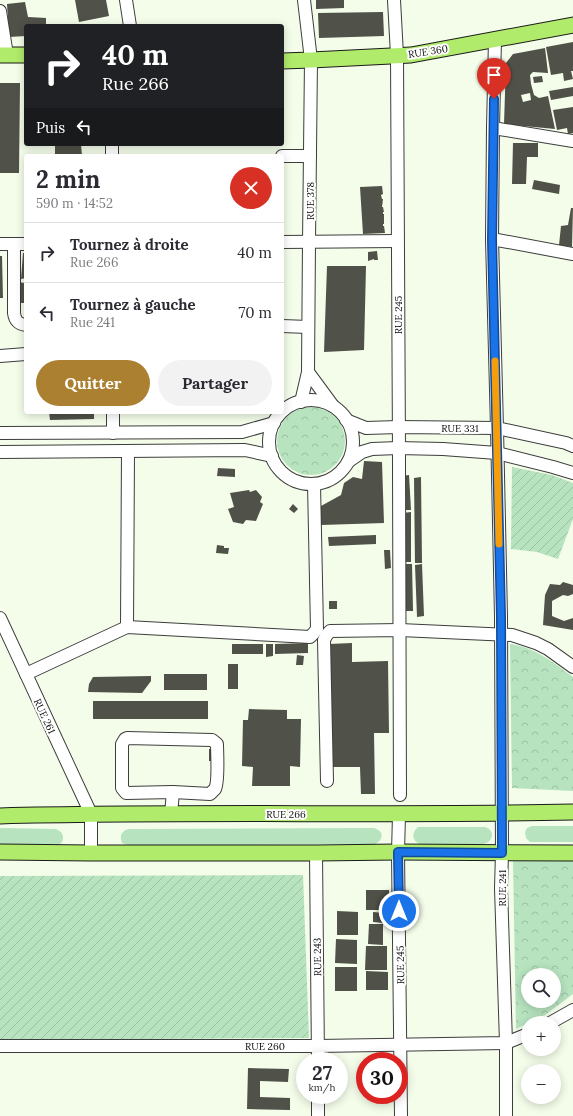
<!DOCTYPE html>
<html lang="fr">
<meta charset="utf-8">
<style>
:root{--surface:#fff;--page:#f2f2f3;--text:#2b2b33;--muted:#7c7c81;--line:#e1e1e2;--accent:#ab8031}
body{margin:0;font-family:Lora,serif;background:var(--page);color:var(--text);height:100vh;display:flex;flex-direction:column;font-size:15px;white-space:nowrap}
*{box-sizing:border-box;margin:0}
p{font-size:13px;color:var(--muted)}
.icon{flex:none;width:22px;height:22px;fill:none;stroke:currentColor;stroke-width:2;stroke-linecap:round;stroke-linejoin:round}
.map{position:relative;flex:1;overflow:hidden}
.side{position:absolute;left:24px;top:154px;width:260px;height:260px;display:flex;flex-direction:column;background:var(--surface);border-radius:4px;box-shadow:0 2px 10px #0003}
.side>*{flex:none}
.banner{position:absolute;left:24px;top:24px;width:260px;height:122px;border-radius:4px;box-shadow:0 2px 10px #0003;background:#202124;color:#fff;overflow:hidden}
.controls{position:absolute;left:521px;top:968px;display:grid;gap:8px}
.controls a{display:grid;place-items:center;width:40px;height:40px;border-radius:50%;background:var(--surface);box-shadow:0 2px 10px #0003;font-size:20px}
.speed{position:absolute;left:296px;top:1052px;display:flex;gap:8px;font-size:20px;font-weight:700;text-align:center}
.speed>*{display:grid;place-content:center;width:52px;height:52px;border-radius:50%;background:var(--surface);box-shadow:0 2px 10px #0003;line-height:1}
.speed small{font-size:10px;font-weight:400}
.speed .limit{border:6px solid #d22;background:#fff;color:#111}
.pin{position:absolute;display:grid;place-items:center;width:34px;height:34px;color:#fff;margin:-41px -17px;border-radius:50% 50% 50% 0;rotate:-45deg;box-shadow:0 0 4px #0007}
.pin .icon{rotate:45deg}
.me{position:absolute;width:44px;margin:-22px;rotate:0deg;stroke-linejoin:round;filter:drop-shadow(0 0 3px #0008)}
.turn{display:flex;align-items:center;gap:14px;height:84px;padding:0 12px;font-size:18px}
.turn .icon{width:52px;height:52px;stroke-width:2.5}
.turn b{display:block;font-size:28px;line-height:34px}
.then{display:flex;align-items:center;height:38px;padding:0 12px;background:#0003;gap:8px;font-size:15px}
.round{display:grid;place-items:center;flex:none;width:42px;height:42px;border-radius:21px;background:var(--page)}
.head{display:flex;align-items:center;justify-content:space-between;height:68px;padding:0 12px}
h1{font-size:24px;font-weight:700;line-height:30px}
.button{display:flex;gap:8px;margin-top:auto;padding:8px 12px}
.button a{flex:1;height:46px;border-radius:24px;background:var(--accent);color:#fff;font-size:16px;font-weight:700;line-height:46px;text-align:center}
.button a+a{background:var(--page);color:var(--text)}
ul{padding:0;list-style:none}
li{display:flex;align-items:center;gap:12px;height:60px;padding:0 12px;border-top:1px solid var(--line)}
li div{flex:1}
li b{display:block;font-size:15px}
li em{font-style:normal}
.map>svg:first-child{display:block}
.grass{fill:#b7e3bf}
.park{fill:url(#park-crowns);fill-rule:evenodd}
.garden{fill:url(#garden-furrows)}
.building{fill:#505148;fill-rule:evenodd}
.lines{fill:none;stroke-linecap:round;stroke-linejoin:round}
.minor-casing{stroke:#3d3d3d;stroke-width:14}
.major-casing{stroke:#1b1b1b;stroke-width:17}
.minor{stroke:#fff;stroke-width:12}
.major{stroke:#b1eb6b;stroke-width:15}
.route-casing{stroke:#114b97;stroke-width:10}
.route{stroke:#1a73e8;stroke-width:7}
.slow{stroke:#f59e0b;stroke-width:7}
.labels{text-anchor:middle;stroke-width:4;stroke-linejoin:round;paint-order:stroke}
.street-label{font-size:10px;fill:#0a0a0a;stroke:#fff}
</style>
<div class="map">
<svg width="573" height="1116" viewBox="0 0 573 1116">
<defs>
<pattern id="park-crowns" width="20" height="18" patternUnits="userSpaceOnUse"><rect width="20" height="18" fill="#b7e3bf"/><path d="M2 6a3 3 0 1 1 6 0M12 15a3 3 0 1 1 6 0" fill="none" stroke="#9cc1a3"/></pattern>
<pattern id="garden-furrows" width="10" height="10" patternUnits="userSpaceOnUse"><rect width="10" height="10" fill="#b7e3bf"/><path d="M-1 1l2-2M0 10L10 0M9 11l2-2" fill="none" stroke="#9cc1a3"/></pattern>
</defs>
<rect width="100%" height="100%" fill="#f3fde9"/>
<g class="grass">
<polygon points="532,826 573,826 573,842 530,842 526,838 525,832 527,828"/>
<path d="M 418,827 L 485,827 C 495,830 494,841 484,844 L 420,844 C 412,841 411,833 418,827 Z"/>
<path d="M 0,828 L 56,829 L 61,832 C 65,838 63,844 56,846 L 0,846 Z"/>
<path d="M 374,828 C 384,831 384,840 375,844 L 130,846 L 122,843 C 119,836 122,830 129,829 Z"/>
</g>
<g class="park">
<circle cx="311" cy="441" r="34"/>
<path d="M 510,644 C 535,647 554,663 573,677 L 573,791 L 512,788 Z"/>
<path d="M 513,860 L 573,861 L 573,994 L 545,1015 L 516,1029 ZM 528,975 L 554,975 L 554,1001 L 528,1001 Z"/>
</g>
<g class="garden">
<polygon points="512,467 552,475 573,483 573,519 558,559 537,552 511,549"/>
<polygon points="303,875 309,1038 0,1040 0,876"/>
</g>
<g class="building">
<polygon points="75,0 106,0 109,16 79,22"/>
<polygon points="316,0 344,0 344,8 316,9"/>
<polygon points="25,2 28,17 46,18 46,26 26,26 26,36 9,37 7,4"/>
<polygon points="383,12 384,36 319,38 318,13"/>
<polygon points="573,42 573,71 571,71 573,79 564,81 563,73 551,75 546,47"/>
<path d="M 545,48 L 548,73 L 533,72 L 530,75 L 531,84 L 534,95 L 539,98 L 548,96 L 555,129 L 504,124 L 506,63 L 513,54 ZM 530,93 L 531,100 L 523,102 L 521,95 Z"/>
<polygon points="542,76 543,82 534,83 533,77"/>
<polygon points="0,83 20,83 19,173 0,173"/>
<polygon points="573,87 573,96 551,100 549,91"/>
<polygon points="573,107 573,133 568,134 567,128 557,130 553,110"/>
<polygon points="513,143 538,143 538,157 527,157 526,184 512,184"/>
<polygon points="55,144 81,144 82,156 55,156"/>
<polygon points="534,180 560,185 559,194 532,189"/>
<polygon points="382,186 383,194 381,195 382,199 383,199 382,207 383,207 384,212 383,212 383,214 384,214 384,224 383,224 383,226 384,226 385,233 363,234 360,187"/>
<polygon points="571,208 573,208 572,247 559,245 561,226 568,225"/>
<polygon points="377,251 378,260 374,260 374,259 368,261 368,252"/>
<polygon points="23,253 26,253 26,278 21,279"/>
<polygon points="0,256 2,256 3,298 0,298"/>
<polygon points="327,266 366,266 364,350 324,352"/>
<polygon points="18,282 25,283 24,303 17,303"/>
<polygon points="49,412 94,412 94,419 50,420"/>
<polygon points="364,461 382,462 384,523 321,525 321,506 341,495 344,483 353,477 362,479"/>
<polygon points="218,468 235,469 235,477 217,476"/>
<polygon points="409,475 411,510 403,510 402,476"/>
<polygon points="421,477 422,563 415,563 414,478"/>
<polygon points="249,490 250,492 256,490 262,497 260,502 263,504 256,521 246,520 243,524 233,522 228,509 234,507 230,493"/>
<polygon points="293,504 298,509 294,513 289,509"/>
<polygon points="411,512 411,562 404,562 403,513"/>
<polygon points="376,535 376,544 329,546 328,537"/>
<polygon points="217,545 224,546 224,548 229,548 228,554 216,553"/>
<polygon points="384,550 390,550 391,568 385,569"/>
<polygon points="405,564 412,564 413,611 405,611"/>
<polygon points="422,564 424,616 417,617 415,565"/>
<polygon points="563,582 573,585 573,594 568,596 563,595 552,601 552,616 564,621 573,618 573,630 543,625 545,595 550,584 560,585"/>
<rect x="329" y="601" width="8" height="8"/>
<polygon points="308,643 308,653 275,654 275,644"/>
<polygon points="352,643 352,662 388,661 389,733 374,733 375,794 361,794 360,767 331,767 329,644"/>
<rect x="232" y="644" width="31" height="10"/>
<polygon points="266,644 273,644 273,656 266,657"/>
<polygon points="297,655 304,656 303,665 296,665"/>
<rect x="228" y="664" width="10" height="25"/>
<rect x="164" y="674" width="43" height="16"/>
<polygon points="151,676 151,681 142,693 88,692 89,684 93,677"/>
<rect x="93" y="701" width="115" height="18"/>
<polygon points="249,709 287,710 287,719 301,719 300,767 290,766 290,786 252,786 253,767 242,766 243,720 248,720"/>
<rect x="209" y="749" width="6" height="12"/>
<rect x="366" y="890" width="23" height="20"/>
<polygon points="337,911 358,912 358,935 337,935"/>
<polygon points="373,912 384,913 383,923 373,922"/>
<polygon points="369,924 383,924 383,945 368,944"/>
<polygon points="336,939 357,940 357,964 335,963"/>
<polygon points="366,946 387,946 387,970 365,970"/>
<rect x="335" y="967" width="22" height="24"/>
<polygon points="366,971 388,972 388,990 366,990"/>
<polygon points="248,1068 289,1069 288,1082 260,1081 260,1097 290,1098 290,1110 247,1109"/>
</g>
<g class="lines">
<g class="minor-casing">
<g id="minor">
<polyline points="126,0 130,26"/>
<path d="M 394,0 L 397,55 C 398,302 400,548 400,795"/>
<polyline points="0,11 7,55"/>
<polyline points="495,39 493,128 492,239 497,428 501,617 502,853 501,888 506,1043 506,1116"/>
<polyline points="493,128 573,141"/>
<polyline points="112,156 112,144"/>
<polyline points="282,156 310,156"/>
<polyline points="492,239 573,254"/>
<polyline points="282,242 397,241"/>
<polyline points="0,244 26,244"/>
<path d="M 14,244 L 14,313 C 15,321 18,324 26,325"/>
<polyline points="282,326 308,327"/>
<polyline points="0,356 26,354"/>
<polyline points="308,372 333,406"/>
<circle cx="311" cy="442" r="42"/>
<polyline points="301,402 308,372 309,242 311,60 304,0"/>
<polyline points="113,412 113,433"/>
<polyline points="346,420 366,428 398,427 497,428 566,443 573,446"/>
<polyline points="0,433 242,432 274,423"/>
<polyline points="0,452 245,450 272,456"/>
<polyline points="349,461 362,452 372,449 398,448 443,449 497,453 553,467 573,473"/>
<polyline points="0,618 91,814 91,853"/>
<polyline points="127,627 128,451"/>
<polyline points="26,674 127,627 310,637 313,634 317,629 314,484"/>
<path d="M 127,738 L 212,740 L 217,744 C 217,753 219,782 215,789 C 213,791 212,792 210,794 L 173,792 L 126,793 L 122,788 L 122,744 L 125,739 Z"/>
<polyline points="327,781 324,640 326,636 330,631 400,630 512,635 536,643 548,649 573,667"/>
<polyline points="171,814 173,792"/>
<polyline points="399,815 398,852 401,1116"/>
<polyline points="316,853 318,1061"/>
<polyline points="550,1023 573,1010"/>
<polyline points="0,1046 318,1046 506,1043 528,1034"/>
<polyline points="318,1095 318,1116"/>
</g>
</g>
<g class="major-casing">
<g id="major">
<polyline points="0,55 26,55"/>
<polyline points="282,61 311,60 411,55 573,25"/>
<path d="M 0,816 C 191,811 382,816 573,812"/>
<polyline points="0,852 91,853 316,853 398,852 573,853"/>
</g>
</g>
<use href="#minor" class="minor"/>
<use href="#major" class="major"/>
</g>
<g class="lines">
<g class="route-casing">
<polyline id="route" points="399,911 398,852 502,853 501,617 492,240 494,99"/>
</g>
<use href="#route" class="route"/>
<polyline class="slow" points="495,361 499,544"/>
</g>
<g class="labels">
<g class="street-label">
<text transform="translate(428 51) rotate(-9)" y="4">RUE 360</text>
<text transform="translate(310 201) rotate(-90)" y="4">RUE 378</text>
<text transform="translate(398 315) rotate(-90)" y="4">RUE 245</text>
<text x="460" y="432">RUE 331</text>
<text transform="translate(45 716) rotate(65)" y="4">RUE 261</text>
<text x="286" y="818">RUE 266</text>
<text transform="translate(502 888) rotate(-90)" y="4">RUE 241</text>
<text transform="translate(317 957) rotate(-91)" y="4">RUE 243</text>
<text transform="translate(400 965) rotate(-91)" y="4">RUE 245</text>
<text x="265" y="1050">RUE 260</text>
</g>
</g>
</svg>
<div class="controls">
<a><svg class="icon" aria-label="search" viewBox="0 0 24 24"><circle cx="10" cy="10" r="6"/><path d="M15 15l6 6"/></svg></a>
<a>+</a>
<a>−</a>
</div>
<div class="speed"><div>27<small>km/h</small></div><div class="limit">30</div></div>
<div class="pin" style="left:494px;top:99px;background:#d93025"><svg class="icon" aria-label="arrive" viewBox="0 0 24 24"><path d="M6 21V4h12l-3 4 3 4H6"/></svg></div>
<svg class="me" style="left:399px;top:911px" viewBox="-20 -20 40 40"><circle r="17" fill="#1a73e8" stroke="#fff" stroke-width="3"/><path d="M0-11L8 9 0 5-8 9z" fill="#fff"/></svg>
<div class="banner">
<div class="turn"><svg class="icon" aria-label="right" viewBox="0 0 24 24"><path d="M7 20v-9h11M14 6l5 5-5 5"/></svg><div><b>40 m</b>Rue 266</div></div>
<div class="then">Puis<svg class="icon" aria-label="left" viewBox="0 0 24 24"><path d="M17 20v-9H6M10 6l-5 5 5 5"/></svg></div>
</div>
<section class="side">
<div class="head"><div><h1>2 min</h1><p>590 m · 14:52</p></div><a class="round" style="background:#d93025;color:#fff"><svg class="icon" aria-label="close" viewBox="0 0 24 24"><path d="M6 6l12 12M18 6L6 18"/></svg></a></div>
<ul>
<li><svg class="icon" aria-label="right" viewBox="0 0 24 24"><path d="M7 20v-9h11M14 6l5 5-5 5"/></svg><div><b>Tournez à droite</b><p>Rue 266</p></div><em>40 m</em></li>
<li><svg class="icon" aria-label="left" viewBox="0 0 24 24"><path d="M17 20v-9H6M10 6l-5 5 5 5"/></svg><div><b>Tournez à gauche</b><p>Rue 241</p></div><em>70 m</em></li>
</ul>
<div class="button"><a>Quitter</a><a>Partager</a></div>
</section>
</div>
